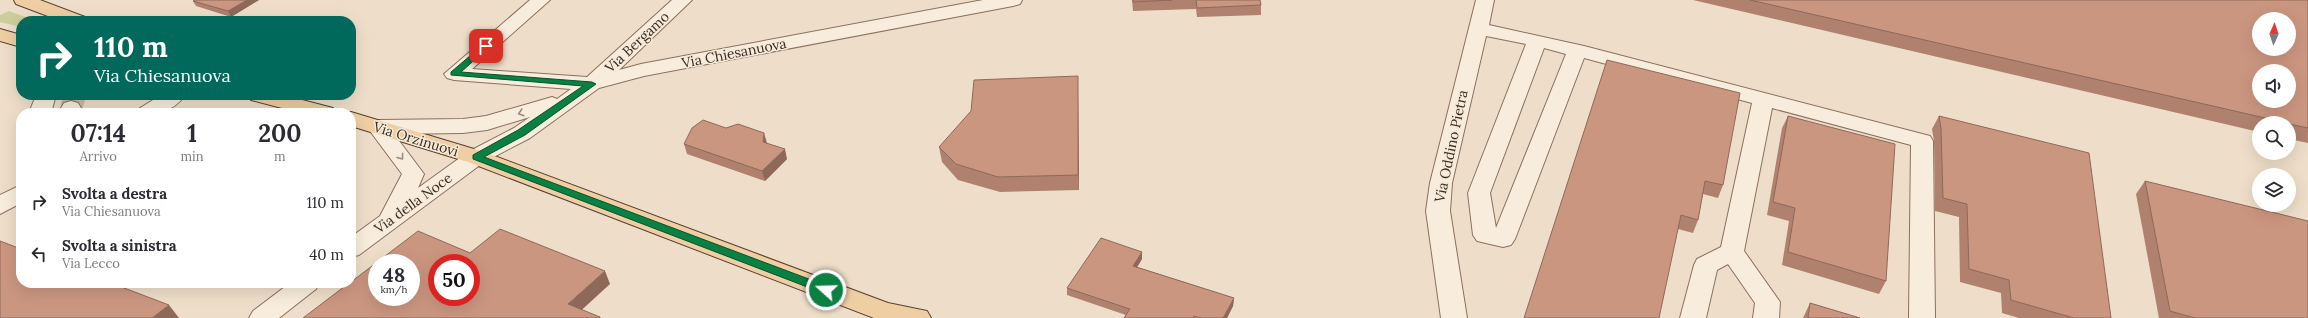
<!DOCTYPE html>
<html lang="it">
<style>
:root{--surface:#fff;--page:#f7f7f7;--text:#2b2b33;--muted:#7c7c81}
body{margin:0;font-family:Lora,serif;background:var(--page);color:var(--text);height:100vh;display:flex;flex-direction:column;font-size:15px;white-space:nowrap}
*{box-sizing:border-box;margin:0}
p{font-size:13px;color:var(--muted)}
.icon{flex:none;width:22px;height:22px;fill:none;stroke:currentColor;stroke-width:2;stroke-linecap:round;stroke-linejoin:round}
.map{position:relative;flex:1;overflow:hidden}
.details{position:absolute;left:16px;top:108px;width:340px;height:180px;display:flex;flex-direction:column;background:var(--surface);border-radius:16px;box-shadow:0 4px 16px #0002}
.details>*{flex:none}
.banner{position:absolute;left:16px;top:16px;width:340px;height:84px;border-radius:16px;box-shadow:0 4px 16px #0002;background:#00695c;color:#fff;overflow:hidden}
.needle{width:26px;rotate:3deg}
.controls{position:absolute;left:2252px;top:12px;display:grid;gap:8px}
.controls a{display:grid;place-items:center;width:44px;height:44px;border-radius:50%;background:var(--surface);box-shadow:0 4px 16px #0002;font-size:20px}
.speed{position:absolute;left:368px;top:254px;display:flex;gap:8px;font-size:20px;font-weight:700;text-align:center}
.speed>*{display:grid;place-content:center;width:52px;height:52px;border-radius:50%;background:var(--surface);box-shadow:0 4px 16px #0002;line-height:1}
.speed small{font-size:10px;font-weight:400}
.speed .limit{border:6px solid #d22;background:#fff;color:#111}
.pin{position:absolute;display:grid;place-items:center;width:34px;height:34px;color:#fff;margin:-17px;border-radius:8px;box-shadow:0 2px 6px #0006}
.me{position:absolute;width:44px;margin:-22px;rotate:290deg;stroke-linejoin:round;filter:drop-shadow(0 0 3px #0008)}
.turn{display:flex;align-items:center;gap:14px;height:84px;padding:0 12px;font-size:18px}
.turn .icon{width:52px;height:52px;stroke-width:2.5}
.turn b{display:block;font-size:28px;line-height:34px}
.eta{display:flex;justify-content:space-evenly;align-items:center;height:68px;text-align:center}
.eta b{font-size:24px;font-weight:800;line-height:28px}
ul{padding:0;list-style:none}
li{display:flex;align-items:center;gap:12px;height:52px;padding:0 12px}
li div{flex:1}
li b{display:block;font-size:15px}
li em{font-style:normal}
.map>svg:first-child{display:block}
.green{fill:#cccc9d}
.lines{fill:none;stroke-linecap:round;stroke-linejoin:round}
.minor-tunnel{stroke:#cabaa7;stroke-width:22;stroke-dasharray:22 11;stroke-linecap:butt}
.minor-casing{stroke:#8a705e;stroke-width:2}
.major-casing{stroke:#583f32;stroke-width:2}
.minor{fill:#f8eddc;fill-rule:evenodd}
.major{fill:#efcea3;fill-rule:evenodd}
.wall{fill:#af816e}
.shaded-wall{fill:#8e695a}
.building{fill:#cb9680;stroke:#8e695a;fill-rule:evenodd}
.oneway{stroke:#9a8c7e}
.route{fill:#0b8043;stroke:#07532c}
.labels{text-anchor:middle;stroke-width:3;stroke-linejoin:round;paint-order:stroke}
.street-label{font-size:14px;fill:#3b2a21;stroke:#f5ead8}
</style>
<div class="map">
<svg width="2308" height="318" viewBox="0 0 2308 318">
<rect width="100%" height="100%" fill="#eedec9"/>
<polygon class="green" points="9,11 36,21 21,21 21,27 0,22 0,15"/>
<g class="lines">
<polyline class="minor-tunnel" points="71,108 75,95"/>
<g class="minor-casing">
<g id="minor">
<path d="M 530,0 L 550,0 L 472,69 L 587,77 L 672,0 L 692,0 L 619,70 L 641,64 L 983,0 L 1022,0 L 1020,4 L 1013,6 L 644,76 L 599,88 L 530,138 L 484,162 L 359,255 L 351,257 L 351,237 L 380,216 L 402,174 L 367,127 L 370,122 L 378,120 L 463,119 L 486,116 L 552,97 L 557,99 L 571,89 L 454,80 L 447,78 L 444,74 ZM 530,117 L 514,128 L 468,152 L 418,188 L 424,174 L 394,134 L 463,133 L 487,130 Z"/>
<path d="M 1476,0 L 1494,0 L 1489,25 L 1584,46 L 1930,136 L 1933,141 L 1935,318 L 1909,318 L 1911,145 L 1772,108 L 1744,251 L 1780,302 L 1779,318 L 1753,318 L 1755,303 L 1728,264 L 1717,270 L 1706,318 L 1680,318 L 1694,265 L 1697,259 L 1721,247 L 1752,103 L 1584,58 L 1515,239 L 1511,245 L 1503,247 L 1477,241 L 1473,235 L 1468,193 L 1526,44 L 1486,36 L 1452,183 L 1450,211 L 1467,318 L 1441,318 L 1426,211 L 1430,183 ZM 1544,48 L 1566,54 L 1496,228 L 1490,193 Z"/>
<polygon points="36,95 56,95 51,113 29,113"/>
<path d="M 161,95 L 185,95 C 173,113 156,113 136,113 L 140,108 Z"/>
<polygon points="71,101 78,103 81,108 80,113 58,113 64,103"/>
<polygon points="21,185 21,203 0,214 0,195"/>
<polygon points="290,283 319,283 316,289 279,318 249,318 253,311"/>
</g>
</g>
<g class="major-casing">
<g id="major">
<polygon points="14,0 40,0 85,17 88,21 61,21 16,4"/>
<polygon points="0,29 21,35 21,47 0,41"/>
<polygon points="248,95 283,95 333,108 337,113 301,113 251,100"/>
<polygon points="351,112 484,152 888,303 927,311 931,318 874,318 468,162 351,126 351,113 348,113"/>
</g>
</g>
<use href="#minor" class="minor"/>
<use href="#major" class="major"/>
</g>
<g class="wall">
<polygon points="195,0 259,0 231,17 196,6 193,1"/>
<polygon points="1132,0 1260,0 1261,5 1261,15 1197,17 1196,9 1133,11"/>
<polygon points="1693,0 2308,0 2308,143 2289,139 2289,123 2259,123 2259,132"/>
<polygon points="1607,60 1723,185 1718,198 1703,194 1698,220 1693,233 1678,229"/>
<polygon points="1078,91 1079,190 1000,192 958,180 942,162 939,147"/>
<polygon points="1788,116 1886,281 1879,294 1782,265 1789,221 1767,215 1782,128"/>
<polygon points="1939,116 2111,318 2019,318 2002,313 2001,293 1960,282 1959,217 1935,211 1934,141 1932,129"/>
<polygon points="767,143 787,159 765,181 687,154 684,144"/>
<polygon points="2145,181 2308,318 2159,318 2136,194"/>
<polygon points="1142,259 1137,267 1234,298 1233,306 1227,318 1124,318 1126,315 1067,295 1067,288"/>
<polygon points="1810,303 1860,318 1803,318 1804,316"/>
</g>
<g class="shaded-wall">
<polygon points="247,0 259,0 231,17 228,11"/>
<polygon points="1078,76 1078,91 1079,190 1078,175"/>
<polygon points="764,133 767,143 766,152 763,142"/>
<polygon points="785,149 787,159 765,181 762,171"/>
<polygon points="1142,252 1142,259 1133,274 1133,266"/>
<polygon points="605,271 610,284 574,317 568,304"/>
<polygon points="1234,298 1233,306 1227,318 1223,318"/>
<polygon points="169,305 179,318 152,318"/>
</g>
<g class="building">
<polygon points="195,0 247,0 228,11 193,1"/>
<polygon points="1133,0 1172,0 1133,2"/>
<polygon points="1196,0 1260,0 1261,5 1197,8"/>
<path d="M 1750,0 L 2308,0 L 2308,128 L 2289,124 L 2289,123 L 2287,123 ZM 2259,19 L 2289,19 L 2289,49 L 2259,49 ZM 2259,71 L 2289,71 L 2289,101 L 2259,101 Z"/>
<polygon points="1607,60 1740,93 1723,185 1705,181 1698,220 1681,215 1659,318 1524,318"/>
<polygon points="1078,76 1078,175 998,177 956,164 939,147 971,111 974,80"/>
<polygon points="1788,116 1895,144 1886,281 1788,252 1795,208 1773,202"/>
<polygon points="1939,116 2089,153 2111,318 2074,318 2011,300 2009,280 1969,269 1967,204 1943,198 1941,128"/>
<polygon points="703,120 726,128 738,124 764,133 763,142 785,149 762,171 684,144 692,128"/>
<polygon points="2145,181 2308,221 2308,318 2195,318 2170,311"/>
<path d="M 500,229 L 605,271 L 568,304 L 600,317 L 600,318 L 303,318 L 349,283 L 351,283 L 351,282 L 418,231 L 470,253 ZM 377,263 L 411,263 L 411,297 L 377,297 ZM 437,263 L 471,263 L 471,297 L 437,297 Z"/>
<polygon points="1101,238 1142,252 1133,266 1234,298 1223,318 1201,318 1194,316 1193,318 1124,318 1130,309 1067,288"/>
<polygon points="0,241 21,249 21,283 111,283 169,305 152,318 0,318"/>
<polygon points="1810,303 1860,318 1808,318"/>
</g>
<defs><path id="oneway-chevron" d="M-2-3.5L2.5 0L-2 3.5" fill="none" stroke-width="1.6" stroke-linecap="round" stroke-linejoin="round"/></defs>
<g class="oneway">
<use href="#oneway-chevron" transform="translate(521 113) rotate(163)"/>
<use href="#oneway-chevron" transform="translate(401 157) rotate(53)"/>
</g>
<polygon class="route" points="484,44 490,46 461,72 592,82 596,84 525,135 484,157 830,287 830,293 823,293 473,159 473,155 518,130 583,86 451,75 451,72"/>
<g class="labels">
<g class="street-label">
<text transform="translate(637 42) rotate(-43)" y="5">Via Bergamo</text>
<text transform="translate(734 53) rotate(-11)" y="5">Via Chiesanuova</text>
<text transform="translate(416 139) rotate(17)" y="5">Via Orzinuovi</text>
<text transform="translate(1451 146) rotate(-78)" y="5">Via Oddino Pietra</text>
<text transform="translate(413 203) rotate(-36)" y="5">Via della Noce</text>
</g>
</g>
</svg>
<div class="controls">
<a><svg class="needle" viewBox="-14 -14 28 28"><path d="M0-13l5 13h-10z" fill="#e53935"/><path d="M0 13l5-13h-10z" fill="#7c7c81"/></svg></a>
<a><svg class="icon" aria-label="sound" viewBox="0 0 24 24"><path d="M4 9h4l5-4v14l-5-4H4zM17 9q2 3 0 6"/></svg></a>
<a><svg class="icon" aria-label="search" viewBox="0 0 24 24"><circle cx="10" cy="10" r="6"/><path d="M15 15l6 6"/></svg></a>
<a><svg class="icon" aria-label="layers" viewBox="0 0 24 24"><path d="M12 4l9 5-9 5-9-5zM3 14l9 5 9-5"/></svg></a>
</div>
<div class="speed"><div>48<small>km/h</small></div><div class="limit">50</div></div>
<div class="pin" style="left:486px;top:46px;background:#d93025"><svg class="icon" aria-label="arrive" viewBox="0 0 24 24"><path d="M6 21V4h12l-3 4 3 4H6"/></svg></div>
<svg class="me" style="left:826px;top:290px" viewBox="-20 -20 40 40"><circle r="17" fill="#0b8043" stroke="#fff" stroke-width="3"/><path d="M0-11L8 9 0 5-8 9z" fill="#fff"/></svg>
<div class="banner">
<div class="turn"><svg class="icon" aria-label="right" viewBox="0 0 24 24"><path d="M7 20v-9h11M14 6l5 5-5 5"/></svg><div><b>110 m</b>Via Chiesanuova</div></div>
</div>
<section class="details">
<div class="eta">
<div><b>07:14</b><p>Arrivo</p></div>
<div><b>1</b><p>min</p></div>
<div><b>200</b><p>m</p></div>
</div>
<ul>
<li><svg class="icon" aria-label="right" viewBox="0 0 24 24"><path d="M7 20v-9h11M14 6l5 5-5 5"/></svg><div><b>Svolta a destra</b><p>Via Chiesanuova</p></div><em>110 m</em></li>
<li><svg class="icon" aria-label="left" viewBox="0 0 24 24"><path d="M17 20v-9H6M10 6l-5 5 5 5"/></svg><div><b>Svolta a sinistra</b><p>Via Lecco</p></div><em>40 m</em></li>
</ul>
</section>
</div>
